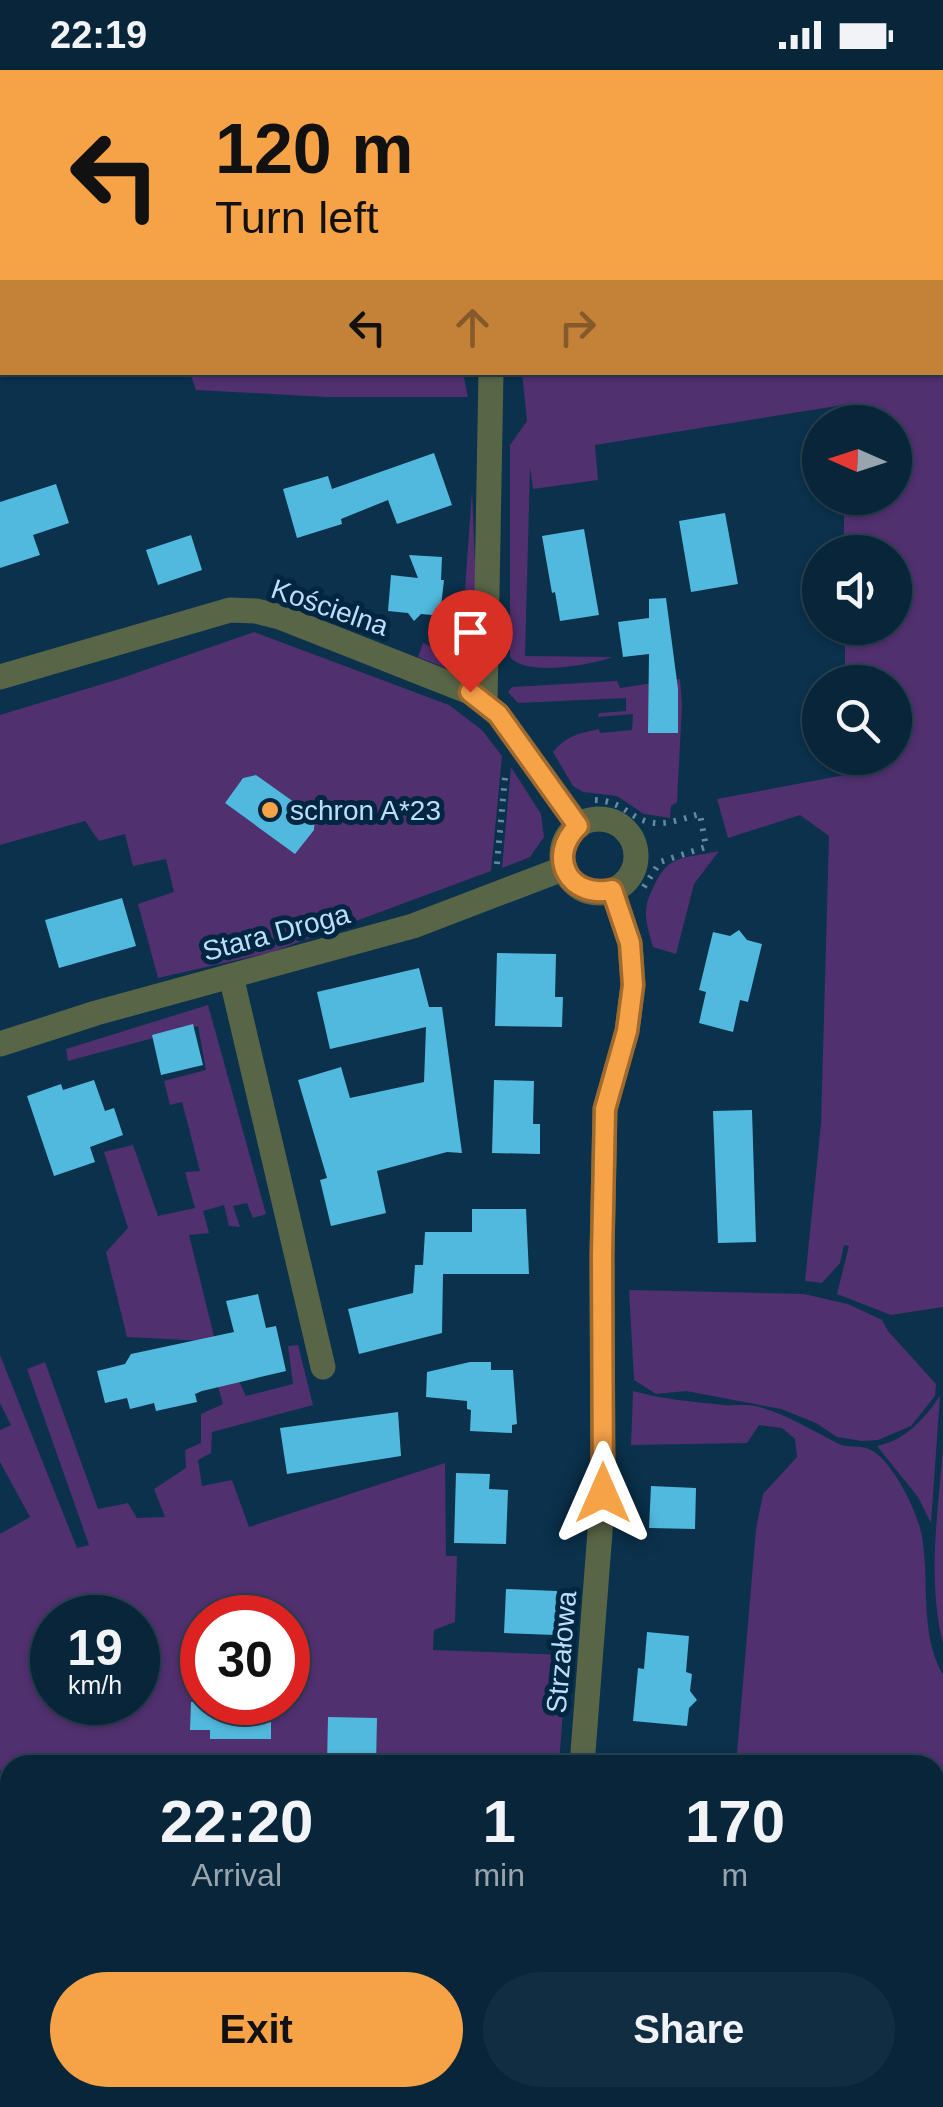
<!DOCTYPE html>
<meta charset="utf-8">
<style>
:root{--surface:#082539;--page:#112d41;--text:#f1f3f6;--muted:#98a5ae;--line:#294253;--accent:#f6a247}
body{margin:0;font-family:Helvetica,sans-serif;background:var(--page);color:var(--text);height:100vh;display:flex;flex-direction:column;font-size:38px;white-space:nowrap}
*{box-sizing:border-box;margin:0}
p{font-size:32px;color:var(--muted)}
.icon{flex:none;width:55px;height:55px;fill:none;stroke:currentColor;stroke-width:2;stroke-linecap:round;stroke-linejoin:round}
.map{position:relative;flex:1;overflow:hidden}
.side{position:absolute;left:0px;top:1685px;width:945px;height:352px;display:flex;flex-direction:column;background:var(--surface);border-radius:30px 30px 0 0;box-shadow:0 2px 8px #0004,0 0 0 2px var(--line)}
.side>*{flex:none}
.guide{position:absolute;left:0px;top:0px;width:945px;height:305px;box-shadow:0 2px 8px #0004,0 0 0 2px var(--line);background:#f6a247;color:#111;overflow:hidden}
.needle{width:65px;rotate:273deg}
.fabs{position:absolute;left:802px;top:335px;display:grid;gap:20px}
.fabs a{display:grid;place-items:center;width:110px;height:110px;border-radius:50%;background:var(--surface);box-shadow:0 2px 8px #0004,0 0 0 2px var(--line);font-size:50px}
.speed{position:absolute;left:30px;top:1525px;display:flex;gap:20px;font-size:50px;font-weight:700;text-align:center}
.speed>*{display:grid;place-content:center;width:130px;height:130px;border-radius:50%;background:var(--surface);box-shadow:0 2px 8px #0004,0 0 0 2px var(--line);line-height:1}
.speed small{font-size:25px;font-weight:400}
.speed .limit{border:15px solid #d22;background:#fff;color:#111}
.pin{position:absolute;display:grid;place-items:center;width:85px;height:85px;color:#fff;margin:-102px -42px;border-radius:50% 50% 50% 0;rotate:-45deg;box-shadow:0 0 10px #0007}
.pin .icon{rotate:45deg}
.me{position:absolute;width:110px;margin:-55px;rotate:0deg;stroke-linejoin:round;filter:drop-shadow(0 0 8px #0008)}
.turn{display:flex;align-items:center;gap:35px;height:210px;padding:0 50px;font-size:45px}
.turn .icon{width:130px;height:130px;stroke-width:2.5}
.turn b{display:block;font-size:70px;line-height:85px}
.lanes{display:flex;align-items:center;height:95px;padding:0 50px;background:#0003;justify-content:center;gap:50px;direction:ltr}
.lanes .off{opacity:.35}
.eta{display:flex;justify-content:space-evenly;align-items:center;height:170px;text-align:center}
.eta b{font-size:60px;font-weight:800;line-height:70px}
.action{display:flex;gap:20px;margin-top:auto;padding:20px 50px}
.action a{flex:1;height:115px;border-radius:60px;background:var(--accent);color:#111;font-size:40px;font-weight:800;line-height:115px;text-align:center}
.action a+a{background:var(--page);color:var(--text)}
.status{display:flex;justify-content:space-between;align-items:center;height:70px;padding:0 50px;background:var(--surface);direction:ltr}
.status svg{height:28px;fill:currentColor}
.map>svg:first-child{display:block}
.green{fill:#50306f;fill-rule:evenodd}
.building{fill:#52b9de}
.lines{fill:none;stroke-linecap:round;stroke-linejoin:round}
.path{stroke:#6589a5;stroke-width:6;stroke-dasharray:2.5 8;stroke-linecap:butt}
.minor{stroke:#596547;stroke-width:25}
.route-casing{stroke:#a0692e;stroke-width:25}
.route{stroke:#f6a247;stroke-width:18}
.poi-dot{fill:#f6a247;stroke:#012641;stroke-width:4}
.labels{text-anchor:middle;stroke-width:10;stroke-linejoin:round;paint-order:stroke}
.street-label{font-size:28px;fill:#bcdefb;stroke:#012641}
.poi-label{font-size:28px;fill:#bcdefb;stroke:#012641;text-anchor:start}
</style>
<div class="status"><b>22:19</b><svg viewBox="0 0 49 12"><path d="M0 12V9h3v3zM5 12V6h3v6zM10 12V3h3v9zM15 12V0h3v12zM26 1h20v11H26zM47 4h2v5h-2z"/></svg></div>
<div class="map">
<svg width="943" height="2037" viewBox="0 0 943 2037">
<rect width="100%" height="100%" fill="#0b314c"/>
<g class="green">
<polygon points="27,0 362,0 21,2"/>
<path d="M 673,0 L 943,0 L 943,1237 L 891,1245 L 837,1224 L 849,1176 L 844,1175 L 840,1193 L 822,1213 L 805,1211 L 821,1054 L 829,766 L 800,745 L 728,768 L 717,729 L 845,705 L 845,688 L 895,688 L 895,612 L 845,612 L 845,558 L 895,558 L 895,482 L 844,482 L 844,428 L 895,428 L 895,352 L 844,352 L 843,335 L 595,375 L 598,410 L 533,419 L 530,397 L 525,586 L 613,587 C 590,595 526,607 510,587 L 510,375 L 527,351 L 522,303 L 942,302 L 942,2 Z"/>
<polygon points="190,303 463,303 468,327 326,327 196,320"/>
<polygon points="472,421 478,563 474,585 465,599 453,601 418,587 423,573 447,583 461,576"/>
<path d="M 254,562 L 449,635 L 482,660 L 502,686 L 491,801 L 272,882 L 158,908 L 138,834 L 174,822 L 166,789 L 133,796 L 125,764 L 99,771 L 85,751 L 0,775 L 0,645 L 119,609 ZM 255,705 L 315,747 L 295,783 L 225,733 L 243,708 Z"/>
<path d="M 680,609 L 682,635 L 677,732 L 671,736 L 670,748 L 644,744 L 617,726 L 583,722 L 573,716 L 553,682 C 566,666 580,663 599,659 L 600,663 L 632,660 L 633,644 L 598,647 L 599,643 L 626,641 L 626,628 L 518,633 L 508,622 L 512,617 L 617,611 L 620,618 Z"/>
<polygon points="511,697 541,744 544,767 530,787 502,798"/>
<path d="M 719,781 L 694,814 L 676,884 L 653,877 C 646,850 641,841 654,816 C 669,783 685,789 719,781 Z"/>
<path d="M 208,935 L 266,1144 L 253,1148 L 247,1133 L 233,1136 L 240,1157 L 229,1156 L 224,1135 L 203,1141 L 209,1163 L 189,1165 L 224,1307 L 238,1309 L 246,1326 L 293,1314 L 288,1276 L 298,1275 L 313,1335 L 212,1362 L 211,1383 L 198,1390 L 202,1416 L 232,1410 L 249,1457 L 445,1393 L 446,1486 L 457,1486 L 455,1552 L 434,1560 L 433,1580 L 567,1585 L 559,1695 L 10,1695 L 10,1725 L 0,1699 L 0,1464 L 30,1447 L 0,1392 L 0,1360 L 11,1355 L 0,1333 L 0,1285 L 77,1478 L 89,1475 L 27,1299 L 45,1292 L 98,1439 L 128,1433 L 137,1448 L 165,1447 L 154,1419 L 186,1398 L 185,1380 L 201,1373 L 201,1344 L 223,1334 L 205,1271 L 127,1267 L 106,1182 L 128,1158 L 104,1082 L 133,1075 L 158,1146 L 195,1138 L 185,1102 L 200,1101 L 182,1032 L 170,1035 L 164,1011 L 206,1000 L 198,956 L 68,991 L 66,979 ZM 52,1548 L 138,1548 L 138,1632 L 52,1632 ZM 202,1548 L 288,1548 L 288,1632 L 202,1632 Z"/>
<polygon points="629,1220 804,1224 848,1234 882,1250 888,1261 936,1314 935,1326 911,1356 878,1370 862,1371 837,1367 816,1353 781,1339 686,1321 656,1324 634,1310"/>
<path d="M 633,1321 C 662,1329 694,1332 724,1335 C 734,1336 745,1334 755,1336 C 783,1342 813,1361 839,1374 C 848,1378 859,1375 869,1379 C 891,1388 916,1439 921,1462 C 931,1510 918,1560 943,1605 L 943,1864 L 935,1864 L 935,1695 L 736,1695 L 756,1459 L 763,1424 L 797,1387 L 795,1369 L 782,1358 L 759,1355 L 747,1373 L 631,1375 Z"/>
<path d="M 940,1326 L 931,1453 L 918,1427 L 877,1376 C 906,1370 924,1349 940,1326 Z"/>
<path d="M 943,1377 L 943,1574 C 927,1509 938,1443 943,1377 Z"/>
<polygon points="935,1875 943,1876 943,2037 720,2037 720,2028 935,2028"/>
<polygon points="0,1877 5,1878 10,1893 10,2028 57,2028 61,2037 0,2037"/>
<polygon points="106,2028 526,2028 525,2037 109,2037"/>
</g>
<g class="building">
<polygon points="434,383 452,435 397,454 388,430 341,449 342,454 297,468 283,419 328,406 332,419"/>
<polygon points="56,414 69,453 33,465 40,485 0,498 0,432"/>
<polygon points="725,443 738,514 691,522 679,451"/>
<polygon points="584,459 599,545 560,551 555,522 552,523 542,466"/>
<polygon points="191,465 202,500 158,515 146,480"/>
<polygon points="409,485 442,487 441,510 444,510 438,563 432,545 421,544 414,551 408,543 388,541 391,505 418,508"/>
<polygon points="666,528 678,619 678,663 648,663 649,584 623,587 618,552 649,548 649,529"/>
<polygon points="256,705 315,747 314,760 295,784 225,733 243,708"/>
<polygon points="122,828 136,876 59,898 45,850"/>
<polygon points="739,860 747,870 762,874 748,932 740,930 733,962 699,953 706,922 699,920 713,862 730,866"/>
<polygon points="497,883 556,884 555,927 563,927 562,957 495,956"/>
<polygon points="419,898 429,937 442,937 462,1083 447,1082 377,1101 386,1143 331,1156 320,1110 327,1108 298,1010 341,997 350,1028 424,1012 426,957 330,979 317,922"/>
<polygon points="193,954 203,995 161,1005 152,965"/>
<polygon points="94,1010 105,1041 114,1038 123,1065 90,1077 95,1092 54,1106 27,1026 61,1014 63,1020"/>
<polygon points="494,1010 534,1011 533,1054 540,1054 540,1084 492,1083"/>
<polygon points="752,1040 756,1172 718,1173 713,1041"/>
<polygon points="472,1139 526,1139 529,1204 443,1204 442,1263 359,1284 348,1239 413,1223 415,1195 423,1195 425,1162 472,1162"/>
<polygon points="258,1224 266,1258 276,1256 286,1301 202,1321 195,1324 197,1332 156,1341 154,1333 130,1339 127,1328 105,1333 97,1301 125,1294 131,1284 234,1262 226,1231"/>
<polygon points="470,1292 491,1292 491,1300 513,1300 517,1354 512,1355 512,1363 470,1361 471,1340 467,1339 467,1331 426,1327 427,1302"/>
<polygon points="398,1342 401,1386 287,1404 280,1358"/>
<polygon points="456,1403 490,1404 489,1419 508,1420 506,1474 454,1473"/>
<polygon points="651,1416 696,1418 695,1459 649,1458"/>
<polygon points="506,1519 557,1521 555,1565 504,1563"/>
<polygon points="647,1562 689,1566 686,1602 692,1604 690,1621 697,1630 689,1638 687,1656 633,1651 638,1598 644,1599"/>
<polygon points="191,1632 271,1632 271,1669 210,1669 210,1660 190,1660"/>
<polygon points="328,1647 377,1648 376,1695 327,1695"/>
</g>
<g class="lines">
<g class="path">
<path d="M 595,730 C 623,731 628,747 649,752 C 666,756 684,748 700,744 L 706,777 L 660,792 L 642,820"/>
<polyline points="497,794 505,707"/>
<polyline points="0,1823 10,1851"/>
<polyline points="935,1871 943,1871"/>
</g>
<g class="minor">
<polyline points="472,2 473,0"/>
<polyline points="0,607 230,540 256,541 280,547 470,622 498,644 579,756"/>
<polyline points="485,632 491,302"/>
<circle cx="599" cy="786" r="37"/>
<polyline points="231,906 323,1297"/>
<polyline points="0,974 96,943 413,856 565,798"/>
<polyline points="582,1695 603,1423 602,1185 605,1039 627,961 633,915 630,873 613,821"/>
<polyline points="0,1755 10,1783"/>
<polyline points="95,2028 98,2037"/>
<polyline points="544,2037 545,2028"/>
</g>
</g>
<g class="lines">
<g class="route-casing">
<path id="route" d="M 470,622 L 498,644 L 578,756 C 546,787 569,829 612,820 L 630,873 L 633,915 L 627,961 L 605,1039 L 602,1185 L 603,1423"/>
</g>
<use href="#route" class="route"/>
</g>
<circle class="poi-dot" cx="270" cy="740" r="10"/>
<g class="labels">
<g class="street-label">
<text transform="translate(330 537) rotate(19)" y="10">Kościelna</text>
<text transform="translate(276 862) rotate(-15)" y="10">Stara Droga</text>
<text transform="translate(561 1582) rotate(-85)" y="10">Strzałowa</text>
</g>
<g class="poi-label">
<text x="290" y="750">schron A*23</text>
</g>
</g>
</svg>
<div class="fabs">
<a><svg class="needle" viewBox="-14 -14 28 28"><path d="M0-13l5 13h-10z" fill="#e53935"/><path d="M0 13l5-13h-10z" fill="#98a5ae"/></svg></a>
<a><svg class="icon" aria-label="sound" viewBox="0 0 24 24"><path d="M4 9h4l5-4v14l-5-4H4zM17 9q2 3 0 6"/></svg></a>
<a><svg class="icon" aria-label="search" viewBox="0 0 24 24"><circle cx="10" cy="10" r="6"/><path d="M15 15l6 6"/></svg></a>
</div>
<div class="speed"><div>19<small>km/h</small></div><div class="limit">30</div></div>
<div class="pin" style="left:470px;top:622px;background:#d93025"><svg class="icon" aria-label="arrive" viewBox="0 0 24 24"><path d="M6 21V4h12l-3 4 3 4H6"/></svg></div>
<svg class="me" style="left:603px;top:1423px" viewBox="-20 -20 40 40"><path d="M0-17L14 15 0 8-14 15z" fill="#f6a247" stroke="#fff" stroke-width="4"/></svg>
<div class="guide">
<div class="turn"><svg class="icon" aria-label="left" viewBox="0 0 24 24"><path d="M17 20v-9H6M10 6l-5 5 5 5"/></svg><div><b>120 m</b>Turn left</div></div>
<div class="lanes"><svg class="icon" aria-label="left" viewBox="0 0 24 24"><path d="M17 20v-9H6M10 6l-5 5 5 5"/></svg><svg class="icon off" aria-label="ahead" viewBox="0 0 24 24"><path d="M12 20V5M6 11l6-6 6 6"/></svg><svg class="icon off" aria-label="right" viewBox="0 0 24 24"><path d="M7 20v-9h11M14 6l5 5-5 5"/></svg></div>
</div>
<section class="side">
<div class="eta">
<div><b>22:20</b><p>Arrival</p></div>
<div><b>1</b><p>min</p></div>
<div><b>170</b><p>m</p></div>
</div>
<div class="action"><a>Exit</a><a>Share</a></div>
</section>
</div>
